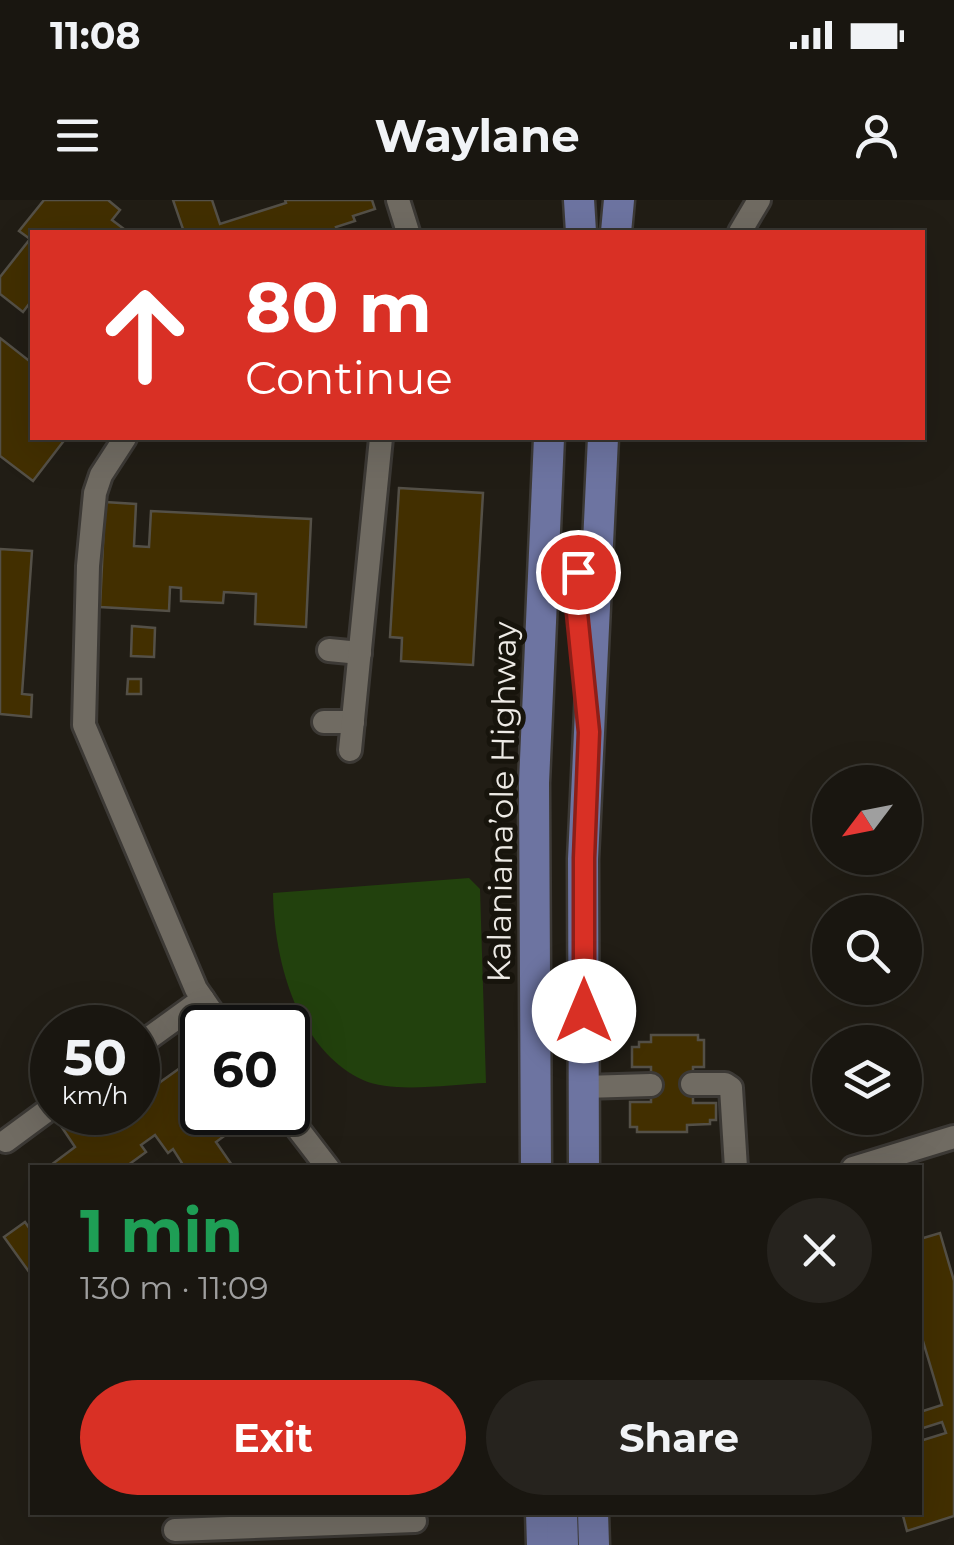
<!DOCTYPE html>
<meta charset="utf-8">
<style>
:root{--surface:#191610;--page:#26231e;--text:#f1f3f6;--muted:#9f9f9f;--line:#373530;--accent:#d93025}
body{margin:0;font-family:Montserrat,sans-serif;background:var(--page);color:var(--text);height:100vh;display:flex;flex-direction:column;font-size:38px;white-space:nowrap}
*{box-sizing:border-box;margin:0}
p{font-size:32px;color:var(--muted)}
.icon{flex:none;width:55px;height:55px;fill:none;stroke:currentColor;stroke-width:2;stroke-linecap:round;stroke-linejoin:round}
.map{position:relative;flex:1;overflow:hidden}
.sheet{position:absolute;left:30px;top:965px;width:892px;height:350px;display:flex;flex-direction:column;background:var(--surface);border-radius:0px;box-shadow:0 10px 40px #0002,0 0 0 2px var(--line)}
.sheet>*{flex:none}
.guide{position:absolute;left:30px;top:30px;width:895px;height:210px;border-radius:0px;box-shadow:0 10px 40px #0002,0 0 0 2px var(--line);background:#d93025;color:#fff;overflow:hidden}
.needle{width:65px;rotate:238deg}
.fabs{position:absolute;left:812px;top:565px;display:grid;gap:20px}
.fabs a{display:grid;place-items:center;width:110px;height:110px;border-radius:50%;background:var(--surface);box-shadow:0 10px 40px #0002,0 0 0 2px var(--line);font-size:50px}
.speed{position:absolute;left:30px;top:805px;display:flex;gap:20px;font-size:50px;font-weight:700;text-align:center}
.speed>*{display:grid;place-content:center;width:130px;height:130px;border-radius:50%;background:var(--surface);box-shadow:0 10px 40px #0002,0 0 0 2px var(--line);line-height:1}
.speed small{font-size:25px;font-weight:400}
.speed .limit{border:5px solid #111;border-radius:15px;background:#fff;color:#111}
.pin{position:absolute;display:grid;place-items:center;width:85px;height:85px;color:#fff;margin:-42px;border:5px solid #fff;border-radius:50%;box-shadow:0 2px 10px #0007}
.me{position:absolute;width:110px;margin:-55px;rotate:0deg;stroke-linejoin:round;filter:drop-shadow(0 0 8px #0008)}
.turn{display:flex;align-items:center;gap:35px;height:210px;padding:0 50px;font-size:45px}
.turn .icon{width:130px;height:130px;stroke-width:2.5}
.turn b{display:block;font-size:70px;line-height:85px}
.round{display:grid;place-items:center;flex:none;width:105px;height:105px;border-radius:52px;background:var(--page)}
.head{display:flex;align-items:center;justify-content:space-between;height:170px;padding:0 50px}
h1{font-size:60px;font-weight:700;line-height:75px;color:#1e9e55}
.primary-button{display:flex;gap:20px;margin-top:auto;padding:20px 50px}
.primary-button a{flex:1;height:115px;border-radius:60px;background:var(--accent);color:#fff;font-size:40px;font-weight:700;line-height:115px;text-align:center}
.primary-button a+a{background:var(--page);color:var(--text)}
.status{display:flex;justify-content:space-between;align-items:center;height:70px;padding:0 50px;background:var(--surface);direction:ltr}
.status svg{height:28px;fill:currentColor}
header{display:flex;justify-content:space-between;align-items:center;height:130px;padding:0 50px;background:var(--surface);font-size:45px;font-weight:700}
.map>svg:first-child{display:block}
.green{fill:#22410d}
.building{fill:#422f00;stroke:#545047;stroke-width:2.5}
.lines{fill:none;stroke-linecap:round;stroke-linejoin:round}
.minor-casing{stroke:#3c3935;stroke-width:28}
.major-casing{stroke:#3c3935;stroke-width:35}
.minor{stroke:#706b62;stroke-width:22}
.major{stroke:#6d74a1;stroke-width:30}
.route-casing{stroke:#8d1f18;stroke-width:25}
.route{stroke:#d93025;stroke-width:18}
.labels{text-anchor:middle;stroke-width:10;stroke-linejoin:round;paint-order:stroke}
.street-label{font-size:32px;fill:#eeebe6;stroke:#17140c}
</style>
<div class="status"><b>11:08</b><svg viewBox="0 0 49 12"><path d="M0 12V9h3v3zM5 12V6h3v6zM10 12V3h3v9zM15 12V0h3v12zM26 1h20v11H26zM47 4h2v5h-2z"/></svg></div>
<header><svg class="icon" aria-label="menu" viewBox="0 0 24 24"><path d="M4 6h16M4 12h16M4 18h16"/></svg>Waylane<svg class="icon" aria-label="person" viewBox="0 0 24 24"><circle cx="12" cy="8" r="4"/><path d="M4 21q1-7 8-7t8 7"/></svg></header>
<div class="map">
<svg width="954" height="1345" viewBox="0 0 954 1345">
<rect width="100%" height="100%" fill="#211d15"/>
<path class="green" d="M 469,678 L 480,689 L 486,883 C 452,884 393,894 363,880 C 296,849 274,758 273,693 Z"/>
<g class="building">
<polygon points="44,0 108,0 120,10 112,20 128,32 32,32 32,100 23,112 0,94 0,77 30,39 19,31"/>
<polygon points="173,0 212,0 220,24 286,3 285,0 372,0 375,9 353,16 355,21 336,27 338,32 184,32"/>
<polygon points="0,138 32,163 32,238 66,238 33,281 0,256"/>
<polygon points="399,288 483,293 473,465 401,461 402,438 390,437"/>
<polygon points="105,302 136,304 134,346 149,347 151,311 311,319 306,427 255,424 256,394 224,392 223,403 181,401 181,388 170,387 169,411 100,407"/>
<polygon points="0,349 32,351 22,494 32,495 31,517 0,514"/>
<polygon points="132,426 155,428 154,457 131,456"/>
<polygon points="128,479 141,479 141,494 127,494"/>
<polygon points="651,835 698,835 698,840 704,840 704,867 693,867 693,903 716,903 716,920 710,920 710,924 687,925 687,932 637,932 637,927 630,927 630,902 651,902 651,867 632,867 632,847 639,847 639,842 651,842"/>
<polygon points="180,868 202,900 202,912 211,912 227,934 216,942 234,968 185,968 173,949 168,953 155,935 141,945 146,952 124,968 47,968 75,947 61,926 80,912 138,912 138,898"/>
<polygon points="25,1022 32,1032 32,1076 4,1037"/>
<polygon points="940,1033 954,1081 954,1316 907,1331 902,1312 920,1312 920,1241 946,1233 942,1222 920,1229 920,1212 942,1205 920,1131 920,1039"/>
</g>
<g class="lines">
<g class="minor-casing">
<g id="minor">
<polyline points="398,0 408,32"/>
<polyline points="740,32 759,0"/>
<polyline points="125,238 101,275 95,293 88,366 84,525 196,789 223,828"/>
<polyline points="329,450 360,453"/>
<polyline points="324,522 353,522"/>
<polyline points="350,550 381,238"/>
<polyline points="138,846 203,799"/>
<polyline points="692,884 725,884 731,888 736,968"/>
<polyline points="584,887 651,885"/>
<polyline points="285,912 328,968"/>
<polyline points="6,941 52,907"/>
<polyline points="853,968 954,937"/>
<polyline points="175,1330 415,1321"/>
</g>
</g>
<g class="major-casing">
<g id="major">
<polyline points="579,0 581,32"/>
<polyline points="616,32 619,0"/>
<polyline points="536,968 534,583 549,238"/>
<polyline points="584,968 583,659 603,238"/>
<polyline points="541,1312 542,1345"/>
<polyline points="562,1312 563,1345"/>
<polyline points="593,1312 594,1345"/>
</g>
</g>
<use href="#minor" class="minor"/>
<use href="#major" class="major"/>
</g>
<g class="lines">
<g class="route-casing">
<polyline id="route" points="578,372 576,403 589,532 584,658 584,811"/>
</g>
<use href="#route" class="route"/>
</g>
<g class="labels">
<g class="street-label">
<text transform="translate(502 602) rotate(-89)" y="11">Kalaniana’ole Highway</text>
</g>
</g>
</svg>
<div class="fabs">
<a><svg class="needle" viewBox="-14 -14 28 28"><path d="M0-13l5 13h-10z" fill="#e53935"/><path d="M0 13l5-13h-10z" fill="#9f9f9f"/></svg></a>
<a><svg class="icon" aria-label="search" viewBox="0 0 24 24"><circle cx="10" cy="10" r="6"/><path d="M15 15l6 6"/></svg></a>
<a><svg class="icon" aria-label="layers" viewBox="0 0 24 24"><path d="M12 4l9 5-9 5-9-5zM3 14l9 5 9-5"/></svg></a>
</div>
<div class="speed"><div>50<small>km/h</small></div><div class="limit">60</div></div>
<div class="pin" style="left:578px;top:372px;background:#d93025"><svg class="icon" aria-label="arrive" viewBox="0 0 24 24"><path d="M6 21V4h12l-3 4 3 4H6"/></svg></div>
<svg class="me" style="left:584px;top:811px" viewBox="-20 -20 40 40"><circle r="19" fill="#fff"/><path d="M0-13L10 11 0 6-10 11z" fill="#d93025"/></svg>
<div class="guide">
<div class="turn"><svg class="icon" aria-label="ahead" viewBox="0 0 24 24"><path d="M12 20V5M6 11l6-6 6 6"/></svg><div><b>80 m</b>Continue</div></div>
</div>
<section class="sheet">
<div class="head"><div><h1>1 min</h1><p>130 m · 11:09</p></div><a class="round"><svg class="icon" aria-label="close" viewBox="0 0 24 24"><path d="M6 6l12 12M18 6L6 18"/></svg></a></div>
<div class="primary-button"><a>Exit</a><a>Share</a></div>
</section>
</div>
